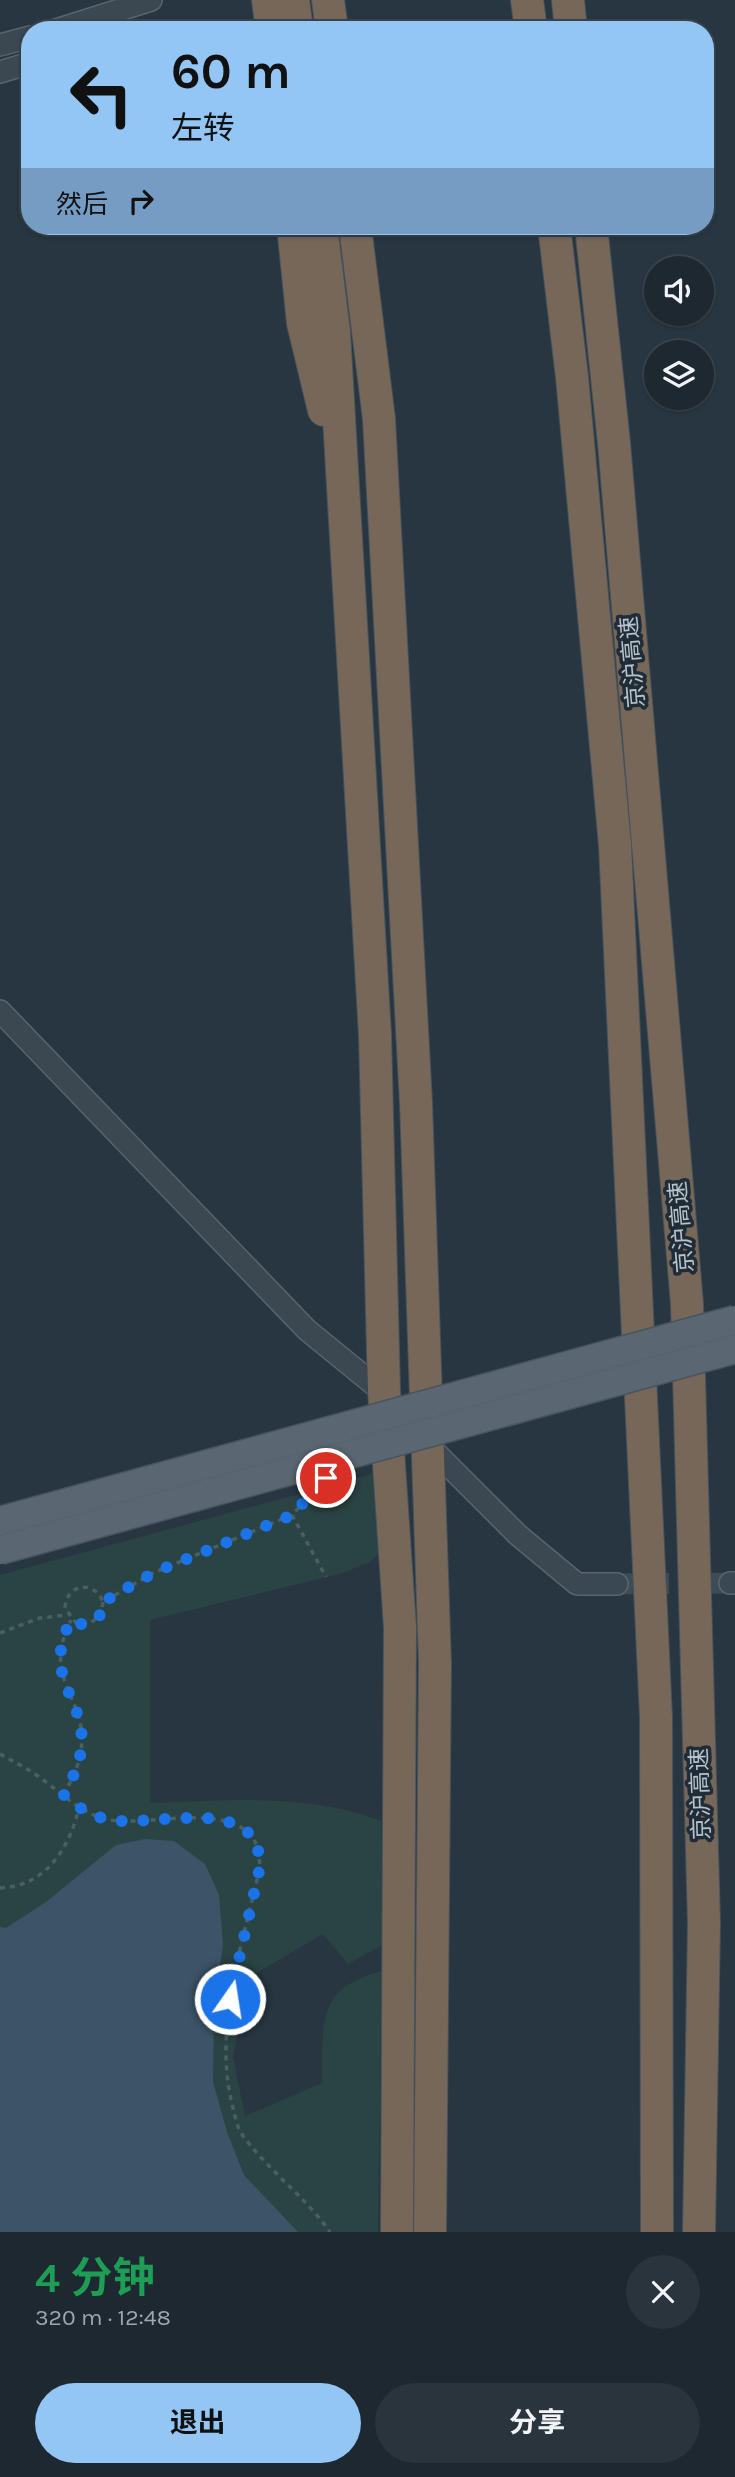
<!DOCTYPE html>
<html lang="zh">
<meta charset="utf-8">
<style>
:root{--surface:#1d2831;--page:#2a343d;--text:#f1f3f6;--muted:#a0a6ab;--line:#3b444d;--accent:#93c5f5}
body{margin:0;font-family:Karla,"Noto Sans SC",sans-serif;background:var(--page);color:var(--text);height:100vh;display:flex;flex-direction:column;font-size:26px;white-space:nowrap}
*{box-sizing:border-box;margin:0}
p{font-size:23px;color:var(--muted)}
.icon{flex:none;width:38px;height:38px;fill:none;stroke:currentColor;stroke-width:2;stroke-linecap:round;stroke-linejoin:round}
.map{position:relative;height:2232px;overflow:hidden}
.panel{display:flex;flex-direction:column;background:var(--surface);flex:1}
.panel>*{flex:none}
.banner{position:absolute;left:21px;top:21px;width:693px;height:214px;border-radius:28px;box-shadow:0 2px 5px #0004,0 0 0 2px var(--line);background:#93c5f5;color:#111;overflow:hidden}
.tools{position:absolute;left:644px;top:256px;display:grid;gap:14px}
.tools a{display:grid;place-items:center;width:70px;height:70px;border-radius:50%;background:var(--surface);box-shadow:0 2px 5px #0004,0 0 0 2px var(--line);font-size:35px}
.pin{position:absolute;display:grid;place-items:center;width:60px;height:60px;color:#fff;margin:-30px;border:4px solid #fff;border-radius:50%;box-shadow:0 2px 7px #0007}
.me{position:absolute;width:77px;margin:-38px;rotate:13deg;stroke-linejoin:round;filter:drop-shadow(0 0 5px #0008)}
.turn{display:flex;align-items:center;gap:24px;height:147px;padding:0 35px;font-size:32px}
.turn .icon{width:91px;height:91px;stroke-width:2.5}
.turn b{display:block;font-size:49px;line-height:60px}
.then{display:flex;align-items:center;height:66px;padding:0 35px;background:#0003;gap:14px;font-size:26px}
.round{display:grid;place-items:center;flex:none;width:74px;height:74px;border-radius:37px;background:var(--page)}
.summary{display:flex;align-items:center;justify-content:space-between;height:119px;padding:0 35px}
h1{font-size:42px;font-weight:700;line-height:52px;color:#1e9e55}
.button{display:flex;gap:14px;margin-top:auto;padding:14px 35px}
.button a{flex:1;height:80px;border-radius:42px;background:var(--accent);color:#111;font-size:28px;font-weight:700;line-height:80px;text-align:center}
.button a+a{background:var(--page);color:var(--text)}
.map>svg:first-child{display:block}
.green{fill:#2a4443}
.water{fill:#3c5468}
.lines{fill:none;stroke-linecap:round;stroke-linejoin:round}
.minor-tunnel{stroke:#3d4b56;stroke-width:21;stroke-dasharray:21 10;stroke-linecap:butt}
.minor-casing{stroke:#59656e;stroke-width:24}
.highway-casing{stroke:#46525b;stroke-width:34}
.path{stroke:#4a6060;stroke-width:3.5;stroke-dasharray:5 5;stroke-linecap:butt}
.minor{stroke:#3b4751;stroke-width:21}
.highway{stroke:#776759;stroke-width:32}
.major-bridge-casing{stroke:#48535d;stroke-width:31;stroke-linecap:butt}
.major-bridge{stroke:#5a6671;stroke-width:28}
.route{stroke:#1a73e8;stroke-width:12;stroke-dasharray:0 21.6}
.labels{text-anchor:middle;stroke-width:7;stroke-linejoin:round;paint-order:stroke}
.street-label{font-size:23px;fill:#b8c2cb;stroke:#202c37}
</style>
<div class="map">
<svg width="735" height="2232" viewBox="0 0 735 2232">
<rect width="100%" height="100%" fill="#273641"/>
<path class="green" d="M 380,1472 L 383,1549 L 370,1562 L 343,1573 L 150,1620 L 150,1803 C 228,1801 307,1792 381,1821 L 386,1943 L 348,1964 L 323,1934 L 248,1978 L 233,2057 L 245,2116 L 322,2083 C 323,2054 317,2009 342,1989 C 353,1980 370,1975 382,1970 L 378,2232 L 0,2232 L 0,1575 Z"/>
<polygon class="water" points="145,1839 174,1841 205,1864 219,1895 223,1945 214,2009 213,2082 227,2132 244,2175 298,2232 0,2232 0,1927 6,1928 46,1902 116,1845"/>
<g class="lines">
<polyline class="minor-tunnel" points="617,1584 730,1583"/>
<g class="minor-casing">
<g id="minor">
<polyline points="56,30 151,0"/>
<polyline points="0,45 30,37"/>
<polyline points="0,72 30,63"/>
<polyline points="0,1011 307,1330 388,1396"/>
<polyline points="426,1443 518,1535 577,1584 617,1584"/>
<polyline points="730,1583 735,1583"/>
</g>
</g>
<g class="highway-casing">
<g id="highway">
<polyline points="268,0 272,30"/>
<polyline points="293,0 297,30"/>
<polyline points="328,0 332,30"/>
<polyline points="527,0 531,30"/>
<polyline points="568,0 571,30"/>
<polyline points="293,226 303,323 324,410"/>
<polyline points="321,226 334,332 375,1035 384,1391 400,1627 397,2232"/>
<polyline points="355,226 379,419 416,1103 435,1663 430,2232"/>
<polyline points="554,226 572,377 615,845 656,1717 657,2232"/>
<polyline points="591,226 614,443 687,1304 704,1923 699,2232"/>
</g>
</g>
<g class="path">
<polyline points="292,1515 326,1577"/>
<path d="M 103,1602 L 101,1615 L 89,1624 L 76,1623 L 65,1608 C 66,1584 94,1579 103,1602 L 153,1573 L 292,1515 L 319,1486"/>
<polyline points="0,1633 40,1618 67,1615"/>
<path d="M 0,1754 C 14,1762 29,1769 42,1779 C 62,1794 80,1812 105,1819 C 145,1829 237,1797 257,1846 C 260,1852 259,1861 260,1867 C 243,1944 212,2029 233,2108 C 235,2116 237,2126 241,2133 C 267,2170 305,2196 330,2232"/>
<path d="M 64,1795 C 71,1780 79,1767 81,1750 C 89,1698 40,1681 71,1620"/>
<path d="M 0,1888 C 46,1886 69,1849 79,1808"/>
</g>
<use href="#minor" class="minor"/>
<use href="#highway" class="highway"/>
<g class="major-bridge-casing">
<g id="major-bridge">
<polyline points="0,1521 735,1320"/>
<polyline points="0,1550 735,1349"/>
</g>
</g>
<use href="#major-bridge" class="major-bridge"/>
</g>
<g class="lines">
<path class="route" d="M 230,1999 L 260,1867 C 259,1861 259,1852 257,1846 C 237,1797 145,1829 106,1819 C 89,1815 76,1806 64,1795 C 71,1780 79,1767 81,1750 C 88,1698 40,1680 71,1620 C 87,1630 103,1621 103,1602 L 153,1573 L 292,1515 L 326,1478"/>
</g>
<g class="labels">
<g class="street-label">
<text transform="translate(632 662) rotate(-95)" y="8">京沪高速</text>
<text transform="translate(681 1227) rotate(-95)" y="8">京沪高速</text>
<text transform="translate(700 1794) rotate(-92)" y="8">京沪高速</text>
</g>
</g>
</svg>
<div class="tools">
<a><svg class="icon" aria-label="sound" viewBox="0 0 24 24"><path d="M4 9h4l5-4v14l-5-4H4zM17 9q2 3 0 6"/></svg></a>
<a><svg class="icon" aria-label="layers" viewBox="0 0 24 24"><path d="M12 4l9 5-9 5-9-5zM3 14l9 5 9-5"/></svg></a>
</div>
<div class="pin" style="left:326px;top:1478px;background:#d93025"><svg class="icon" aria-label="arrive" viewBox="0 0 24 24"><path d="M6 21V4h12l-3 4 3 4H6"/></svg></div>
<svg class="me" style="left:230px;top:1999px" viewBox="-20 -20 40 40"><circle r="17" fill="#1a73e8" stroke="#fff" stroke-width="3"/><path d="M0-11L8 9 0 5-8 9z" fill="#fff"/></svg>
<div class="banner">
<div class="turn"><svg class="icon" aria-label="left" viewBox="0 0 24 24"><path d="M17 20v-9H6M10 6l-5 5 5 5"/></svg><div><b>60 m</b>左转</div></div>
<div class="then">然后<svg class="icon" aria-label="right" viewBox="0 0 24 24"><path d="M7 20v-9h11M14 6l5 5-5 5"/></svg></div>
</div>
</div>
<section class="panel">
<div class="summary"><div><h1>4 分钟</h1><p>320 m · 12:48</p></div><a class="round"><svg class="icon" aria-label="close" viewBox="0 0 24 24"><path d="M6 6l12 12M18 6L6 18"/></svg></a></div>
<div class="button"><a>退出</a><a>分享</a></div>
</section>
